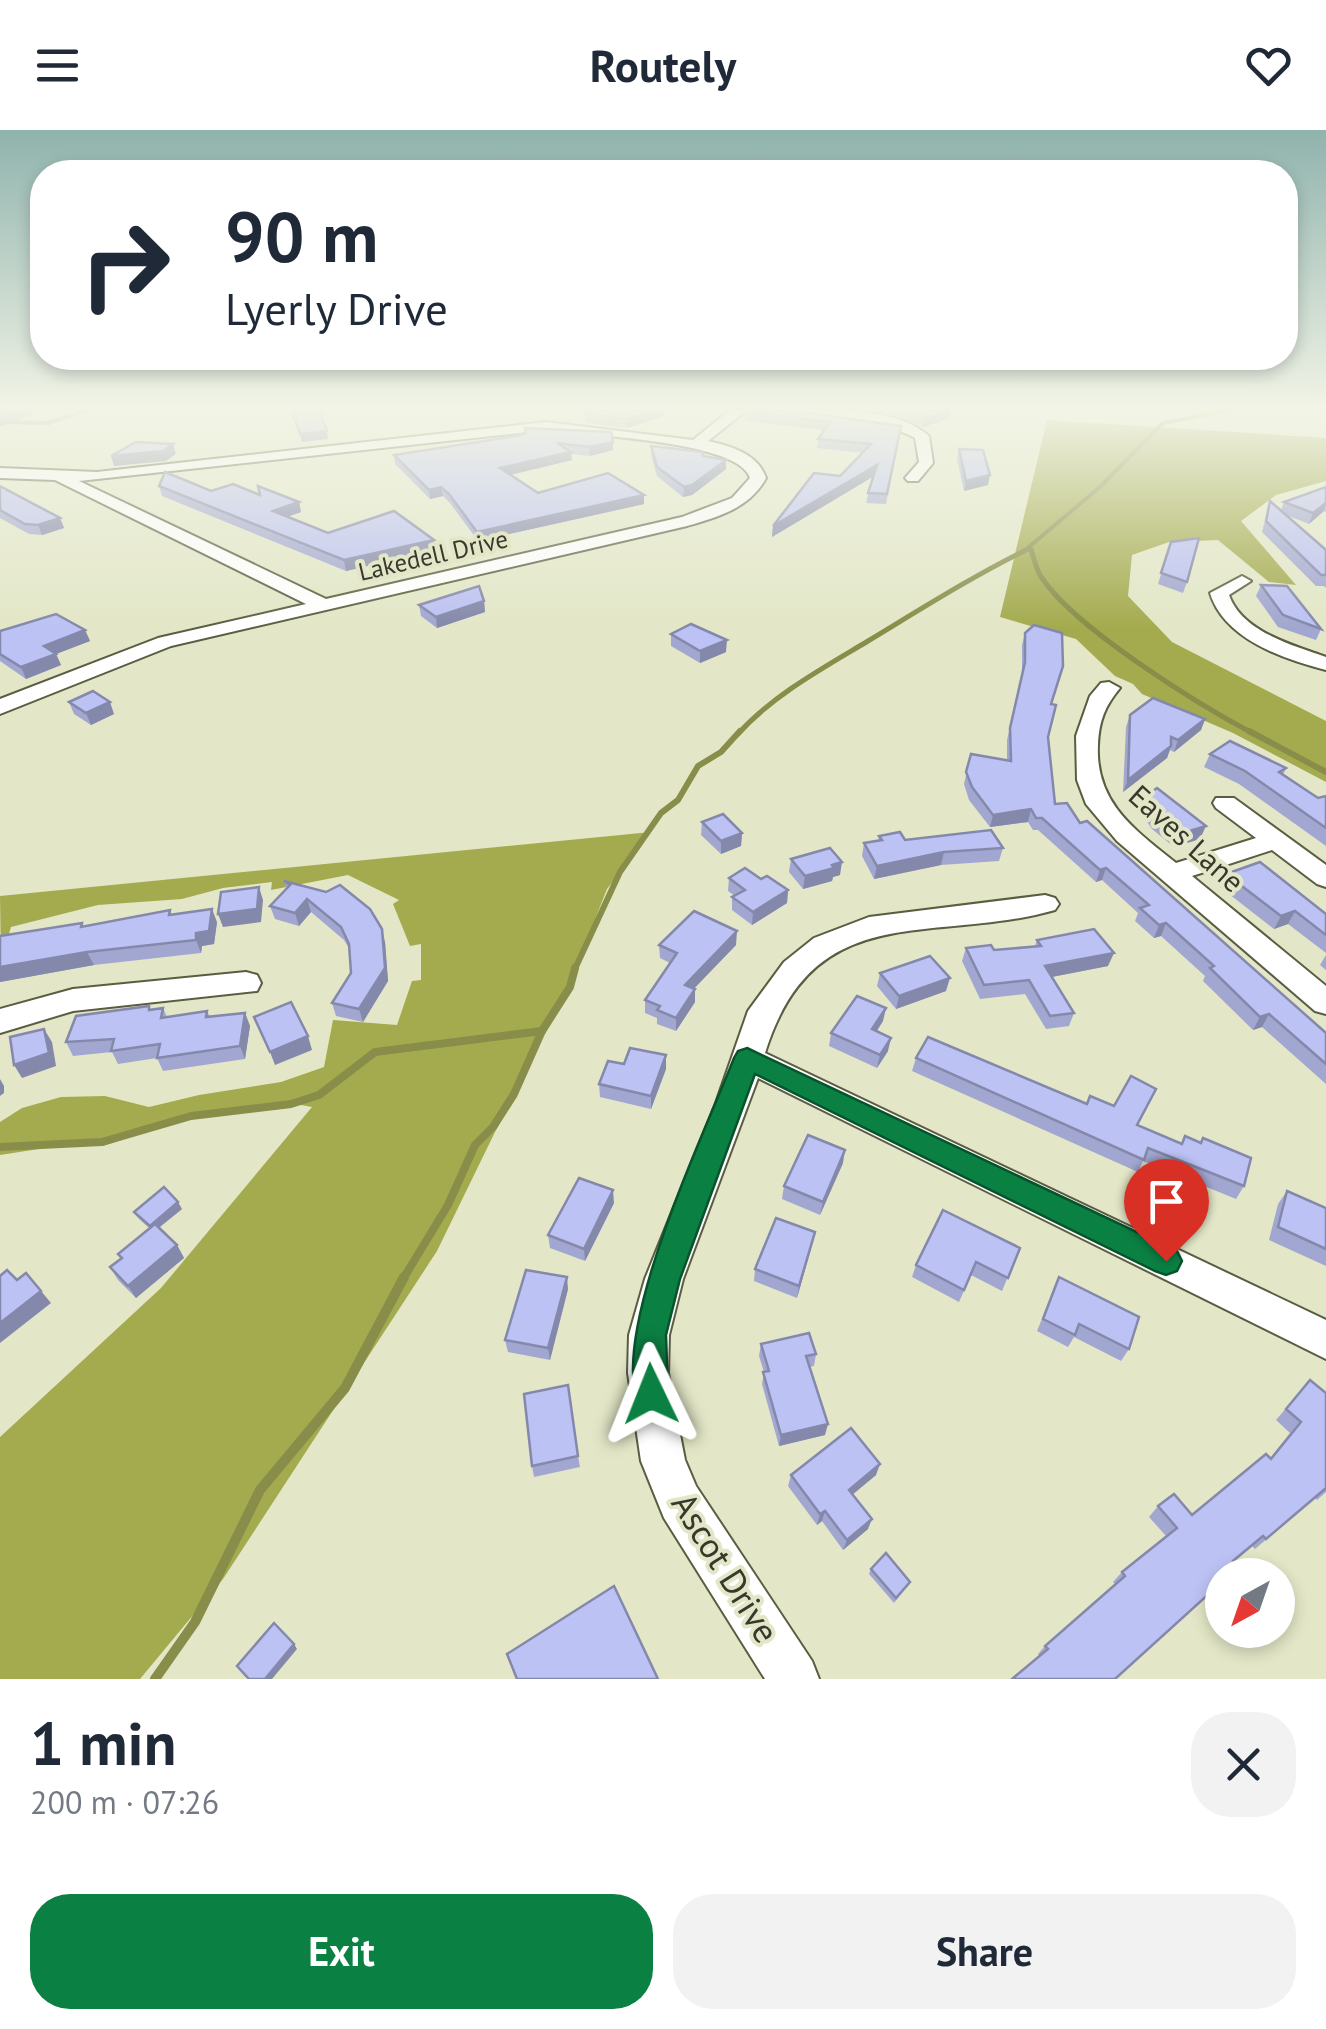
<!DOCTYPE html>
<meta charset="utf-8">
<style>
:root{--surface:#fff;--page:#f2f2f3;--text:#1f2937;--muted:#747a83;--accent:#0b8043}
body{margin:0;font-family:"PT Sans",sans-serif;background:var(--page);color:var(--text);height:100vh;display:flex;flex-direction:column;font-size:38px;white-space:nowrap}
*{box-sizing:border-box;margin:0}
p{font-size:32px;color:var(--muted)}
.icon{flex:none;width:55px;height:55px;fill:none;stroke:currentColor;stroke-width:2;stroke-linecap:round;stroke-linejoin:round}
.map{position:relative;height:1549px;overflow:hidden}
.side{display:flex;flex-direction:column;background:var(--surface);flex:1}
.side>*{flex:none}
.guide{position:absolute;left:30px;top:30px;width:1268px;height:210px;border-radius:40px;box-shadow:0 5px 15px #0003;background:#fff;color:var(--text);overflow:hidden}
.needle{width:65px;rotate:220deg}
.controls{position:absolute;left:1205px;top:1428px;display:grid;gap:20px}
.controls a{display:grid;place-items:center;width:90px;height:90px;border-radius:50%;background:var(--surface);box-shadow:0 5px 15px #0003;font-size:50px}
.pin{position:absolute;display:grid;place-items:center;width:85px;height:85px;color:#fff;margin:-102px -42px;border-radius:50% 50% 50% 0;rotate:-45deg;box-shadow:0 0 10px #0007}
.pin .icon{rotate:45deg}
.me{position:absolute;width:110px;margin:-55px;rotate:358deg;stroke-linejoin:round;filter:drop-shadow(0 0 8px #0008)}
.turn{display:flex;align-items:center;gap:35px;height:210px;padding:0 30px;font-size:45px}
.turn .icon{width:130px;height:130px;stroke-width:2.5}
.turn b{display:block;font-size:70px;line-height:85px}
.round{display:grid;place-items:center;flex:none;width:105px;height:105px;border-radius:40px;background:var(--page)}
.summary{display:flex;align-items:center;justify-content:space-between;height:170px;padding:0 30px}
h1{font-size:60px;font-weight:700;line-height:75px}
.cta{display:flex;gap:20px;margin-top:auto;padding:20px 30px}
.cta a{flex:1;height:115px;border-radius:40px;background:var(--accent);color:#fff;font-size:40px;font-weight:700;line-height:115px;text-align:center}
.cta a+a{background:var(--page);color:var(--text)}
header{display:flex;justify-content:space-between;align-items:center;height:130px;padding:0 30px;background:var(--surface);font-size:45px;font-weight:700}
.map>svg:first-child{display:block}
.forest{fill:#a4ab4f}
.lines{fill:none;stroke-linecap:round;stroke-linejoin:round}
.stream-far4{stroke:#888d49;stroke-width:4}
.stream-far3{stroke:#888d49;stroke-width:5}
.stream-far2{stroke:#888d49;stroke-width:6}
.stream-far1{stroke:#888d49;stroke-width:8}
.stream{stroke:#888d49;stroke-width:10}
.minor-casing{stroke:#5a5d41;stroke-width:4}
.minor{fill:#fff;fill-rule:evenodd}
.wall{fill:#a2a7d1}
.shaded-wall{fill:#8488aa}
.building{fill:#bcc2f3;stroke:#8488aa;stroke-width:2.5}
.route{fill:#0b8043;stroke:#07532c;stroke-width:2.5}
.labels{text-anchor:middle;stroke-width:8;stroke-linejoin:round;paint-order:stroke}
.far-street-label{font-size:25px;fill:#38392d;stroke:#e3e7c7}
.street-label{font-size:30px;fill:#38392d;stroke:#e3e7c7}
.near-street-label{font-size:35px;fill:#38392d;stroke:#e3e7c7}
</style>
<header><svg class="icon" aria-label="menu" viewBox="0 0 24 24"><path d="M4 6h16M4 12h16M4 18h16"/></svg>Routely<svg class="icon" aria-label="heart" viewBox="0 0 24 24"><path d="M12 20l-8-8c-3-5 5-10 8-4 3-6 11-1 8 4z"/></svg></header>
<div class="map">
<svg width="1326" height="1549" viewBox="0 0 1326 1549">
<rect width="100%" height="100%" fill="#e3e7c7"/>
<g class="forest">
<polygon points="1047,290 1326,308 1326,351 1276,365 1241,391 1296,455 1269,452 1218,410 1169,412 1132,425 1128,466 1172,512 1326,591 1326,652 1233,603 1142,564 1133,554 1115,546 1076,509 1000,487"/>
<polygon points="651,702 607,759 577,834 437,1121 223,1449 140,1549 0,1549 0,1307 161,1158 312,977 290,973 199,985 103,1016 67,1010 52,1017 0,1025 0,992 22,978 61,967 105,966 149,977 199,965 281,952 324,937 333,890 397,895 412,851 421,850 421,814 410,816 393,774 399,770 348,745 271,760 272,752 223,758 182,769 98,775 11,797 1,830 0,766"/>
</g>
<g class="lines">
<g class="stream-far4">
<polyline points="0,292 48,293 86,280"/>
<polyline points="1023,422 1100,357 1163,293 1228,280"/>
</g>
<g class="stream-far3">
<path d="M 1031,419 C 1034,429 1036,440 1042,448 C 1075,498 1199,575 1254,604"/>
<path d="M 738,604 C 773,565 823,538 868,511 C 921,479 973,446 1028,419"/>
</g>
<g class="stream-far2">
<polyline points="1249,601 1326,642"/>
<polyline points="574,841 620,742 661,683 678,670 698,636 721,622 740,601"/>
</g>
<g class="stream-far1">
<polyline points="0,1017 102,1012 191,986 291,974 319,965 375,922 542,901"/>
<polyline points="403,1149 448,1075 475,1015 493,997 514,964 542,901 570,857 575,838"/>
</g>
<polyline class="stream" points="155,1549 195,1492 260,1360 345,1258 404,1147"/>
<g class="minor-casing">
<g id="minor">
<path d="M 730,280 L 747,280 L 708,311 C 731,316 758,324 766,348 C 750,378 718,387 687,396 L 171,516 L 0,584 L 0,569 L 158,508 L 306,474 L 55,350 L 0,348 L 0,338 L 97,342 L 546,292 L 693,310 ZM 546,300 C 584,305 740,311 750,348 L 732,368 L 682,387 L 326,469 L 79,351 Z"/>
<path d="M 774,280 C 820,280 892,274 929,306 L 933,333 L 918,351 L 908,351 L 905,348 L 919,332 L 915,308 C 871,283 807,299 774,280 Z"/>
<path d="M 1242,446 L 1251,451 L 1229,465 C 1242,502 1293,515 1326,527 L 1326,540 C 1283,529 1224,509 1210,463 Z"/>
<path d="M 1109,552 L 1120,558 C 1105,576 1099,591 1098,615 C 1095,673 1135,700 1176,733 L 1256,708 L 1216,678 L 1213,673 L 1216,668 L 1234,668 L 1326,735 L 1326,757 L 1317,754 L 1272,720 L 1192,746 L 1326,856 L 1326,884 L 1315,881 L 1117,711 L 1086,674 L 1077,650 L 1076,606 L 1090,566 L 1101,553 Z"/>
<path d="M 1045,765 L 1055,768 L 1059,774 L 1055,780 C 932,815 814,766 765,923 L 1326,1190 L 1326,1229 L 758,948 L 683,1149 L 669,1205 L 668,1243 L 685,1330 L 696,1356 L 812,1531 L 819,1549 L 765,1549 L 664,1388 L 641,1331 L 628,1243 L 629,1205 L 645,1149 L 716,973 L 748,881 L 784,832 L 814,808 L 869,787 Z"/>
<polygon points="246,842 257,845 261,853 257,861 73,881 0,903 0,879 73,859"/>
</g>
</g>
<use href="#minor" class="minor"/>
</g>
<g class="wall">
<polygon points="584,280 664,280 664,286 627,298 586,293"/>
<polygon points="748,280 901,296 886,374 866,373 873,346 772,407 773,396 840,346 863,323 817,318 818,309 824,300 747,291"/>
<polygon points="872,280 951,280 950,288 923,297 897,285"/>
<polygon points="526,303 613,320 590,326 571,324 572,330 511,345 538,363 644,374 478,411 450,373 443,366 430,369 395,334 394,325 517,306"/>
<polygon points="651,316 703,326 726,339 692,365 683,367 657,346 651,325"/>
<polygon points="959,319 988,355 964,361 957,329"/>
<polygon points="0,356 60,388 64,398 42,405 29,404 0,388"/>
<polygon points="159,356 260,365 299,372 301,382 287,387 328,403 436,420 346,441 162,366"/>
<polygon points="1326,357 1326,382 1324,381 1309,394 1286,385 1326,420 1326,458 1324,456 1316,456 1262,402 1270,371 1281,380 1284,372"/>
<polygon points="1171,412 1187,452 1183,463 1158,454"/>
<polygon points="1261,455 1321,499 1316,510 1278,497 1256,466"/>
<polygon points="484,471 485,482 437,498 421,486 419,475"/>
<polygon points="85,500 90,511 56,524 61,535 26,549 0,531 0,501"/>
<polygon points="1025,503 1051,574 1048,607 1055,674 1080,693 1326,903 1326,954 1262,897 1253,900 1203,851 1205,846 1161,806 1154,808 1135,791 1138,783 1102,750 1096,752 1038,700 1033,700 1028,692 990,697 969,670 964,654 971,624 1007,631 1007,610 1022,544 1022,515"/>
<polygon points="671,504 726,522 700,533 671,516"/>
<polygon points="69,572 114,584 91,595 74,584"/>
<polygon points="1130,585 1205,589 1201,600 1174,622 1170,620 1167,628 1123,662 1126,597"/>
<polygon points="1210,624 1286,638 1283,645 1318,668 1326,666 1326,716 1239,654 1204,637"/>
<polygon points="1144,667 1200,709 1174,717 1152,699 1139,680"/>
<polygon points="702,692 742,703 741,716 721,724 701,705"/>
<polygon points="879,706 905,710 1003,718 999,731 941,735 874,749 862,726 864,713 878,711"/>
<polygon points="791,729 840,745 833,747 832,751 803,759 789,742"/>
<polygon points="1226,744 1326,784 1326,823 1288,794 1274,799 1220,757"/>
<polygon points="729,748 761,749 788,760 787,773 752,795 732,780 732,767 735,766 728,761"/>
<polygon points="284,751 385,812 388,851 363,892 336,886 332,873 351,843 350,820 344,810 311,782 299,796 275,789 270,776 287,759"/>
<polygon points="170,780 172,785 217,792 214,814 202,816 201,823 94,835 0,852 0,837 82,793 84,797"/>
<polygon points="1037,810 1108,836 1052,847 1074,883 1069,896 1046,899 1025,864 980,869 962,831 966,818 994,820 1035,816"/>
<polygon points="659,815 736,815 694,858 695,872 676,901 657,894 657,888 645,883 645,870 670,833 660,828"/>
<polygon points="1326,825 1326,840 1320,835"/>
<polygon points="880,843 946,861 896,879 877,856"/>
<polygon points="149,876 151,880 163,878 167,887 207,881 210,887 245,883 250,896 245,929 163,941 157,928 118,934 112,922 73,926 66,912"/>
<polygon points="883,891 877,901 888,921 877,938 829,916 831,903"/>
<polygon points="916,928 1087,974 1114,976 1137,995 1181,1014 1185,1006 1200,1013 1203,1008 1244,1056 1236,1069 1143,1031 1138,1042 912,941"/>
<polygon points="624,934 666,939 651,979 600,967 599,954"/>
<polygon points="843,1033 820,1085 782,1069 784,1056"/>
<polygon points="1287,1061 1326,1078 1326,1136 1269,1110 1278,1074"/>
<polygon points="614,1073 585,1131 550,1118 548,1105"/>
<polygon points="182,1079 159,1098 177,1115 184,1128 136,1168 118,1150 110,1137 121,1129 150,1099 138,1088 134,1082"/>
<polygon points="815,1102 797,1168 754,1151 755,1139"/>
<polygon points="1020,1118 1002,1161 971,1145 959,1172 912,1147 916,1135"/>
<polygon points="1059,1147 1129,1219 1121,1231 1074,1207 1068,1217 1037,1201"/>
<polygon points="568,1159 550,1230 508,1222 505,1210"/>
<polygon points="761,1214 816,1224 814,1236 809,1237 825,1305 779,1316 762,1254 764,1242 759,1226"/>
<polygon points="1310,1250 1326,1263 1326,1362 1317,1370 1315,1368 1255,1419 1252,1416 1039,1526 1038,1524 1045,1516 1116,1455 1113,1452 1122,1442 1166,1406 1149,1387 1158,1376 1192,1385 1270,1328 1290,1303 1276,1290"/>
<polygon points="578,1326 580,1337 534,1347 532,1336"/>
<polygon points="791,1345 876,1345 853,1364 868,1399 843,1420 822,1391 817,1395 788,1356"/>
<polygon points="871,1439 910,1452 894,1473 869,1444"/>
</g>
<g class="shaded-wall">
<polygon points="16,280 31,280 33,284 0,297 0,286"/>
<polygon points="653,280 664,280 664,286 627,298 627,289"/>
<polygon points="948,280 951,280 950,288 923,297 924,288"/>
<polygon points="327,301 328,309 302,312 300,304"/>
<polygon points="613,312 613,320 590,326 589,317"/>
<polygon points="173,314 176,324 166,331 114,336 111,326"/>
<polygon points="571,322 572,330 501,347 500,338"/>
<polygon points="726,330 726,339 692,365 683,367 684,357"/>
<polygon points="877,335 876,345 772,407 773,396"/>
<polygon points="990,345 988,355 964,361 966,351"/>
<polygon points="441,357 443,366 430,369 429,360"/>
<polygon points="644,365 644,374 478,411 477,402"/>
<polygon points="299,372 301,382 275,391 273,381"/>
<polygon points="1326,373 1324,381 1309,394 1313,383"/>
<polygon points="60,388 64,398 42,405 38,395"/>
<polygon points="434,410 436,420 346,441 344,430"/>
<polygon points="484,471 485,482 437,498 436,487"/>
<polygon points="85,500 90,511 56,524 61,535 26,549 21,537 44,516"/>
<polygon points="727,510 726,522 700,533 700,521"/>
<polygon points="110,572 114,584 91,595 86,583"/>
<polygon points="1205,589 1201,600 1174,622 1178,610"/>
<polygon points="1171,616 1167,628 1123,662 1128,650"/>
<polygon points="1031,679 1028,692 990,697 993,685"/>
<polygon points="1206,696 1200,709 1174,717 1180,704"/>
<polygon points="742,703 741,716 721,724 721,711"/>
<polygon points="944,722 941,735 874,749 877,736"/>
<polygon points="842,732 840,745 833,747 832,751 803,759 805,746"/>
<polygon points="1106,738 1102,750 1096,752 1100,740"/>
<polygon points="259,757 263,770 261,792 223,797 218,784"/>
<polygon points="788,760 787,773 752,795 753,782"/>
<polygon points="307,769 311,782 299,796 295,783"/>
<polygon points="212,779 217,792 214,814 202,816 201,823 196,810 196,803"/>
<polygon points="1295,781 1288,794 1274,799 1281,786"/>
<polygon points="1166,793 1161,806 1154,808 1159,795"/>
<polygon points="382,799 385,812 388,851 363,892 359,879"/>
<polygon points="737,801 736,815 685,868 685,855"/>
<polygon points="87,822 94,835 0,852 0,837"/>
<polygon points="1114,823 1108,836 1041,849 1045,836"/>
<polygon points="950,848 946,861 896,879 899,866"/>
<polygon points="695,859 695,872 676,901 676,888"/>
<polygon points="886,878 883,891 869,912 872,899"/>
<polygon points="245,883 250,896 245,929 240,916"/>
<polygon points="1269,884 1262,897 1253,900 1260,887"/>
<polygon points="44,899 52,912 56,936 22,948 14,935"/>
<polygon points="308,906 312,920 275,935 270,922"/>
<polygon points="891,908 888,921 877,938 880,925"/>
<polygon points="666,925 666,939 651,979 651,966"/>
<polygon points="0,949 4,956 4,963 0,966"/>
<polygon points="845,1020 843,1033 820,1085 823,1072"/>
<polygon points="613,1060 614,1073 585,1131 584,1119"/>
<polygon points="178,1072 182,1079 153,1102 150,1096"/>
<polygon points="815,1102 812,1115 797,1168 799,1156"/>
<polygon points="177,1115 184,1128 136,1168 128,1156"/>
<polygon points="567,1147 568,1159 550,1230 548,1218"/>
<polygon points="41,1161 51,1173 0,1213 0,1193"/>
<polygon points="828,1294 825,1305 779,1316 781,1305"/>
<polygon points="880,1334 876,1345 846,1370 849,1360"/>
<polygon points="825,1381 822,1391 817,1395 820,1384"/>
<polygon points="872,1389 868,1399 843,1420 847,1410"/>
<polygon points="294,1514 297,1519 272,1549 265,1549"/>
</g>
<g class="building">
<polygon points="0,280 16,280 0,286"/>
<polygon points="297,280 319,280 327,301 300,304 292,282"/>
<polygon points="585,280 653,280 627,289 586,284"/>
<polygon points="748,280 787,280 901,296 887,364 868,363 877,335 773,396 814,343 840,346 871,314 818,309 830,292 748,282"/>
<polygon points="907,280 948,280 924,288"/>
<polygon points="525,298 611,302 613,312 589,317 557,313 571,322 500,338 538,363 608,343 644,365 477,402 449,364 441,357 429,360 394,325 517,306 526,303"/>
<polygon points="136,312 173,314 163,321 111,326"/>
<polygon points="651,316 703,322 703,326 726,330 692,355 684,357 657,337"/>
<polygon points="959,319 983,320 990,345 966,351"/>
<polygon points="165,342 211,361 233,354 260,365 258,356 299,372 273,381 328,403 394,381 434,410 344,430 159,356"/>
<polygon points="0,356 60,388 38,395 25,394 0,380"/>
<polygon points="1326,357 1326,373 1313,383 1284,372"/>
<polygon points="1270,371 1326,420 1326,445 1321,445 1266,391"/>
<polygon points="1199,408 1187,452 1161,443 1171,412"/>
<polygon points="1261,455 1287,456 1321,499 1283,485"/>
<polygon points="479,456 484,471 436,487 419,475"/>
<polygon points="56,484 85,500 44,516 56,524 21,537 0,524 0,501"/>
<polygon points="691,494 727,510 700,521 671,504"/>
<polygon points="1034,495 1062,503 1063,536 1051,574 1056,575 1048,607 1055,674 1067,673 1080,693 1087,691 1326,903 1326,934 1269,884 1260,887 1210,838 1214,836 1166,793 1159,795 1140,778 1149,775 1106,738 1100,740 1042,688 1036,688 1031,679 993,685 972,657 966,642 971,624 1011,631 1010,598 1025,532 1025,503"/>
<polygon points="93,561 110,572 86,583 69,572"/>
<polygon points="1153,568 1205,589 1178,610 1171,607 1171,616 1128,650 1130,585"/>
<polygon points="1230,611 1286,638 1279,642 1318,668 1326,666 1326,698 1245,641 1210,624"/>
<polygon points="1157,658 1206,696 1180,704 1157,686 1144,667"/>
<polygon points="723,684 742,703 721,711 702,692"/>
<polygon points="991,700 1003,718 944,722 877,736 864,713 882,710 879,706 900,702 905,710"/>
<polygon points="830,718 842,732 832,735 834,738 805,746 791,729"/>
<polygon points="1260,732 1326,784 1326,805 1295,781 1281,786 1226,744"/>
<polygon points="745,738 761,749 767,746 788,760 753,782 732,767 745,760 729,748"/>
<polygon points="284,751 326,762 340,755 370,779 382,799 385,838 359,879 332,873 351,843 349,814 341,797 307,769 295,783 270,776 290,755"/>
<polygon points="259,757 257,779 218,784 221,762"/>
<polygon points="212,779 209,801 196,803 196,810 87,822 0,837 0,806 82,793 81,797 170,780 169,785"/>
<polygon points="694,781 737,801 685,855 695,859 676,888 657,880 660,876 645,870 677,823 659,815"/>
<polygon points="1094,799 1114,823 1045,836 1074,883 1050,886 1029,850 984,855 966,818 991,815 994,820 1041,816 1037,810"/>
<polygon points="930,826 950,848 899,866 880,843"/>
<polygon points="857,866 886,878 872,899 891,908 880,925 831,903"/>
<polygon points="291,872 308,906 270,922 254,887"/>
<polygon points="149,876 149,880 163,878 161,888 207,881 206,887 245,883 240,916 157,928 160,914 111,921 114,909 66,912 76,886"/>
<polygon points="44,899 49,923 14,935 10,907"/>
<polygon points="928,907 1087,974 1090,966 1114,976 1131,946 1156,959 1137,995 1182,1014 1185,1006 1201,1013 1203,1008 1251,1028 1244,1056 1148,1018 1144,1030 916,928"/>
<polygon points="630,918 666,925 651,966 599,954 608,931 624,934"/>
<polygon points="808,1005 845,1020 823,1072 784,1056"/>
<polygon points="579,1048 613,1060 584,1119 548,1105"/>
<polygon points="164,1057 178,1072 150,1096 134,1082"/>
<polygon points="1287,1061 1326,1078 1326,1119 1278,1097"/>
<polygon points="943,1080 1020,1118 1008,1148 976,1132 964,1160 916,1135"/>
<polygon points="776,1088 815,1102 799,1156 755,1139"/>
<polygon points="155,1094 177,1115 128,1156 110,1137 122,1128 118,1124"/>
<polygon points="7,1140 17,1150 26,1143 41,1161 0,1193 0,1146"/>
<polygon points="526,1140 567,1147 548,1218 505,1210"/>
<polygon points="1059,1147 1139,1187 1129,1219 1079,1194 1075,1205 1043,1189"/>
<polygon points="809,1203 816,1224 806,1226 828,1294 781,1305 763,1242 769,1241 761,1214"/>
<polygon points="1310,1250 1326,1263 1326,1358 1266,1409 1263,1406 1233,1431 1239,1438 1230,1445 1222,1445 1222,1452 1115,1549 1012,1549 1048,1519 1045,1516 1125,1446 1122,1442 1177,1398 1158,1376 1174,1364 1192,1385 1266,1324 1271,1329 1301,1292 1286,1279"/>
<polygon points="568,1255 578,1326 532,1336 524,1264"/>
<polygon points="851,1298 880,1334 849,1360 872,1389 847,1410 825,1381 820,1384 791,1345"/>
<polygon points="886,1423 910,1452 896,1468 871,1439"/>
<polygon points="614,1456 658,1549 517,1549 507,1524"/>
<polygon points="274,1493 294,1514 265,1549 249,1549 237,1536"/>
</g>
<linearGradient id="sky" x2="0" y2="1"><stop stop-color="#8fb3ad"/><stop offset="0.56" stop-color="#f2f4e6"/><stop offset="1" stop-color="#f2f4e6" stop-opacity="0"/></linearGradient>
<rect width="1326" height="497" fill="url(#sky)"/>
<path class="route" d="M 747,918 L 1177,1121 L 1182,1131 L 1177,1141 L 1166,1145 L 1155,1141 L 755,944 L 680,1149 L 666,1205 L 668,1264 L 663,1276 L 651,1281 L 639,1276 C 608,1203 704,1005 734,928 L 738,921 Z"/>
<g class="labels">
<g class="far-street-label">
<text transform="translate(433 425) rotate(-13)" y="9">Lakedell Drive</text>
</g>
<g class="street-label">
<text transform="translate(1186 709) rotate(42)" y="10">Eaves Lane</text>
</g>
<g class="near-street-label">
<text transform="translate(725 1438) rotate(58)" y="12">Ascot Drive</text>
</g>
</g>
</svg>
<div class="controls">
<a><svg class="needle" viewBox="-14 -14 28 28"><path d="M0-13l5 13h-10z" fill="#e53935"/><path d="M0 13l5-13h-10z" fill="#747a83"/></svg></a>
</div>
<div class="pin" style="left:1166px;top:1131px;background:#d93025"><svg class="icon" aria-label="arrive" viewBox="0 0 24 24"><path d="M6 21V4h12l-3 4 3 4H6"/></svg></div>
<svg class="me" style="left:651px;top:1264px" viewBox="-20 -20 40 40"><path d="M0-17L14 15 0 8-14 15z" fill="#0b8043" stroke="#fff" stroke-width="4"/></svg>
<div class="guide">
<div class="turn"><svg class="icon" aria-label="right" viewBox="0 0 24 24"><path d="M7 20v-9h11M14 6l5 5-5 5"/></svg><div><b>90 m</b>Lyerly Drive</div></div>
</div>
</div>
<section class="side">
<div class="summary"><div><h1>1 min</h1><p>200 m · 07:26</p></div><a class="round"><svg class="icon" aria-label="close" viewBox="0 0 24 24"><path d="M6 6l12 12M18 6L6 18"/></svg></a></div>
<div class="cta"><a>Exit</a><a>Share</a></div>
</section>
